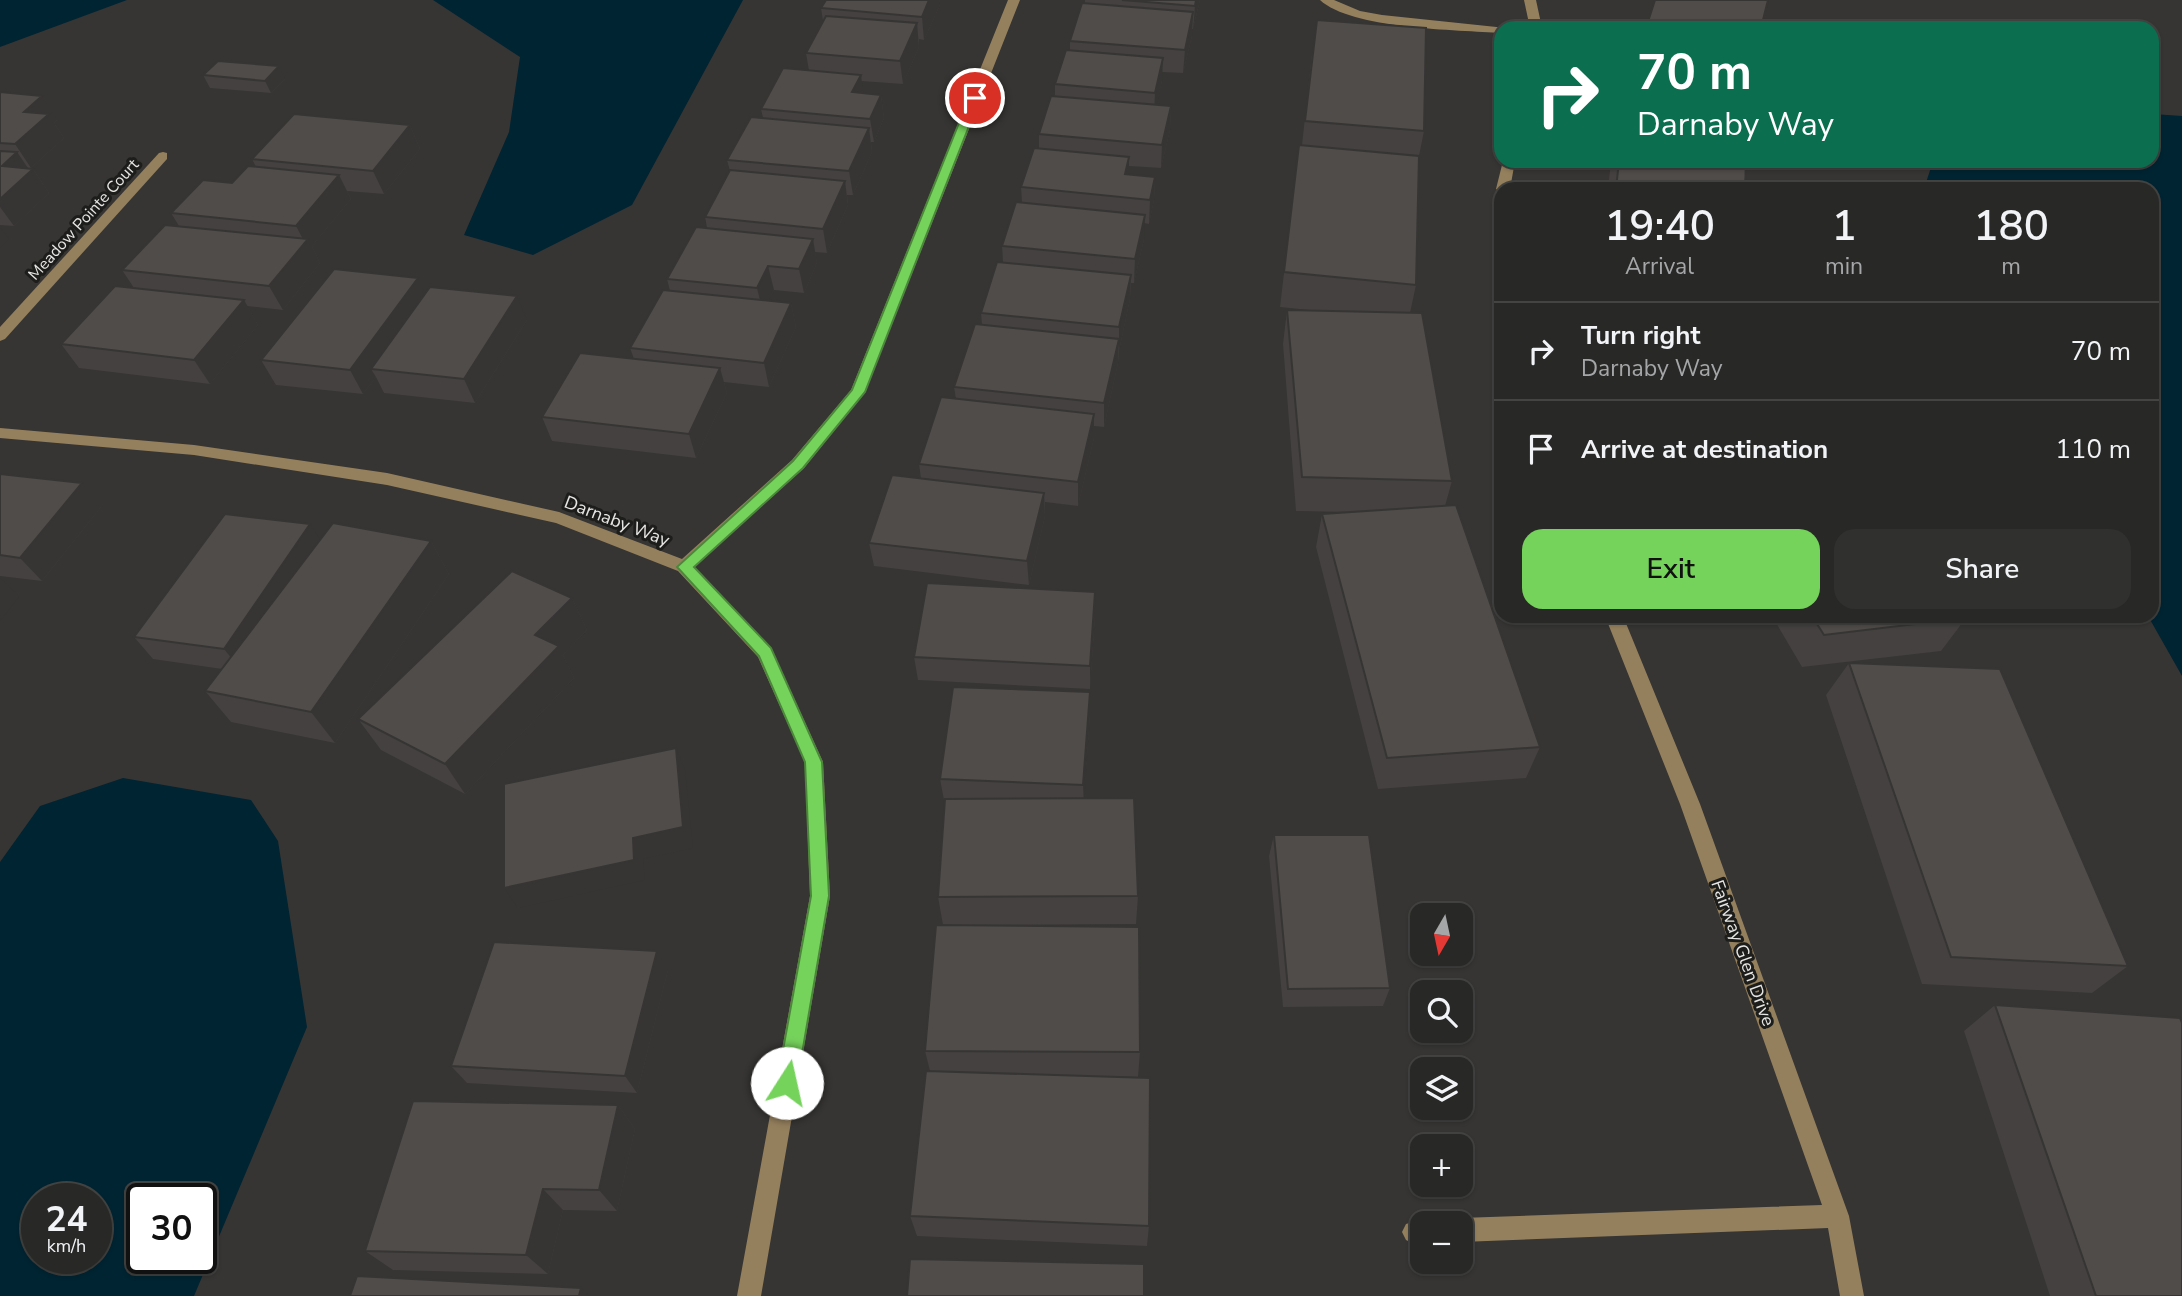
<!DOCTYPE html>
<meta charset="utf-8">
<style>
:root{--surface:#282826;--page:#30302e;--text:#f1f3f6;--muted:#a5a6a7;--line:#444443;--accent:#75d25b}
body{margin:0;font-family:"Nunito Sans",sans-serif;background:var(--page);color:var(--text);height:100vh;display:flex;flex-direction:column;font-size:26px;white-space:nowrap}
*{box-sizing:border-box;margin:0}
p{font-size:23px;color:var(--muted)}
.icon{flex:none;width:38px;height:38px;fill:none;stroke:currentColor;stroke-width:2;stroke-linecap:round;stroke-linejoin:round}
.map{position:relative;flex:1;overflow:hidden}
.panel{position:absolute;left:1494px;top:182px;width:665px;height:441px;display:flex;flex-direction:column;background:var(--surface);border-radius:21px;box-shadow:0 2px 5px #0004,0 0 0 2px var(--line)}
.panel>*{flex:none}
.banner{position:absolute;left:1494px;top:21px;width:665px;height:147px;border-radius:21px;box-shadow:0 2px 5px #0004,0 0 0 2px var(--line);background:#0b6e4f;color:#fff;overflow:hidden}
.needle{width:46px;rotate:189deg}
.controls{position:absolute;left:1410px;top:903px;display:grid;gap:14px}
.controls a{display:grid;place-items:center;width:63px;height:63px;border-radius:14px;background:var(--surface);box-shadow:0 2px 5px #0004,0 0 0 2px var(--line);font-size:35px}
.speed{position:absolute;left:21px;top:1183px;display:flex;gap:14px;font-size:35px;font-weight:700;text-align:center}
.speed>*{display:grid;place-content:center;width:91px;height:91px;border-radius:50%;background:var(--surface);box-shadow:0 2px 5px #0004,0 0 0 2px var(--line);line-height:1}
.speed small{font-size:18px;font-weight:400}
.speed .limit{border:4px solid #111;border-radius:10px;background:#fff;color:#111}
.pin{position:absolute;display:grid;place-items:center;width:60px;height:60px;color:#fff;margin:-30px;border:4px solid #fff;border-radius:50%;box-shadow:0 2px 7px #0007}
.me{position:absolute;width:77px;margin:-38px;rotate:10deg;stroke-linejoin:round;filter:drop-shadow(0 0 5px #0008)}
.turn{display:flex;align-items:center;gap:24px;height:147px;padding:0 28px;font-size:32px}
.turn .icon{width:91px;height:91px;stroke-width:2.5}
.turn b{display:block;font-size:49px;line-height:60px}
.eta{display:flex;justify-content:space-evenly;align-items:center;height:119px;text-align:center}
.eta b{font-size:42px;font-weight:600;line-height:49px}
.cta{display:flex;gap:14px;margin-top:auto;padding:14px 28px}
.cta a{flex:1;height:80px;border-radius:21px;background:var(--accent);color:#111;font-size:28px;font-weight:600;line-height:80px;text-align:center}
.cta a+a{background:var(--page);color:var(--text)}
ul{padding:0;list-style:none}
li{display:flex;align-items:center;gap:21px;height:98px;padding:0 28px;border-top:2px solid var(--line)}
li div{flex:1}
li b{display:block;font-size:26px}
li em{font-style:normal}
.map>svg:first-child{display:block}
.water{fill:#002432;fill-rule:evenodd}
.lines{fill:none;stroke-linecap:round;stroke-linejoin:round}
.minor{fill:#95805d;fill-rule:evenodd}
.wall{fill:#444140}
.shaded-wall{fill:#373534}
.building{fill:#4f4c4a;stroke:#373534;stroke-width:2}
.route{fill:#75d25b;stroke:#4c883b;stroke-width:2}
.labels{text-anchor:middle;stroke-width:6;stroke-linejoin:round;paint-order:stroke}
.far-street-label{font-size:16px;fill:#e7e6e4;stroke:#1d1d1b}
.street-label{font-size:18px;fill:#e7e6e4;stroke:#1d1d1b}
</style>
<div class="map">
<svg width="2182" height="1296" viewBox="0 0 2182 1296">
<rect width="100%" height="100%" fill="#363533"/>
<g class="water">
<polygon points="0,0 127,0 0,47"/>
<polygon points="433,0 743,0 632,205 533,255 464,235 509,132 520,57"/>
<polygon points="2153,114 2182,116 2182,676 2148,616 2152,616 2152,189 1924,189 1933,161 2152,161"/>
<path d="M 123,778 L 251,800 L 278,841 L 307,1027 L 194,1296 L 0,1296 L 0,862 L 40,806 ZM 37,1199 L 96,1199 L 96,1258 L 37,1258 ZM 142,1199 L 201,1199 L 201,1258 L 142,1258 Z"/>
</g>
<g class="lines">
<g class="minor">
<polygon points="1008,0 1020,0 865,392 804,468 694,567 771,648 823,762 830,896 761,1296 737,1296 810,896 805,762 758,657 678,571 556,523 387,485 194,455 0,438 0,428 194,445 387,473 559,512 682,559 792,460 851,390"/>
<path d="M 1320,0 L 1334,0 L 1360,11 L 1382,15 L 1506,28 L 1502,28 L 1502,33 C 1458,30 1351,29 1320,0 Z"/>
<polygon points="1524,0 1536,0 1542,28 1530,28"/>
<polygon points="163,152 167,153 167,159 5,339 0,341 0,327 159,153"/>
<polygon points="1503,161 1515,161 1510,189 1502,189 1502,193 1496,189"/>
<polygon points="1605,616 1623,616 1700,804 1849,1216 1864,1296 1840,1296 1828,1228 1461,1242 1461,1223 1452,1223 1461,1218 1822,1205 1680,804"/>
<polygon points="1423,1219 1431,1223 1423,1223 1423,1243 1414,1244 1406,1240 1402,1232 1406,1224"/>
</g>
</g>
<g class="wall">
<polygon points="1085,0 1200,0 1193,29 1192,29 1192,36 1183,73 1162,72 1162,81 1156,105 1171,106 1170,130 1161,168 1129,166 1129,174 1155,177 1154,200 1149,224 1144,223 1144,239 1134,283 1131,283 1130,299 1119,351 1118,363 1104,427 1094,426 1094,438 1078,506 1045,502 1045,516 1029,585 874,566 869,543 921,479 919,464 956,399 954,387 982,325 981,313 1003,262 1002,246 1022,203 1021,187 1039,149 1039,134 1055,96 1055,84 1070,50 1070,41 1085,4"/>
<polygon points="940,5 924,40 919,39 919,47 903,84 861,81 863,93 881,95 884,118 874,142 871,142 872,152 853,195 847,195 848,205 827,253 815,252 817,263 804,293 774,290 768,301 791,303 796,327 769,387 724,382 727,393 696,458 552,441 542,417 634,359 630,348 670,291 667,279 707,228 705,217 730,171 727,160 763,118 761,109 809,71 806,53 823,21 821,8"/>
<polygon points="1312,53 1424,131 1419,156 1416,285 1410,313 1452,481 1445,506 1540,747 1526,778 1378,789 1316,547 1322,514 1350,512 1296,511 1283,344 1287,310 1319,311 1280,307 1295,179 1302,145"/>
<polygon points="203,75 285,79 271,93 210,88"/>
<polygon points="0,92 57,120 54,123 64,138 31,168 28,168 28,169 33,169 49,193 14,226 0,225"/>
<polygon points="410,125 420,149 384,194 347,191 351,199 312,246 320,263 283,310 247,306 258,325 210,384 79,368 61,344 134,288 122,270 179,226 171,213 232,183 256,167 252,159"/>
<polygon points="1611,161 1746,161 1745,189 1608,189"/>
<polygon points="527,320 475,403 384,393 376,377 363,394 276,385 261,360"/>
<polygon points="0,474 101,507 42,581 0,576"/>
<polygon points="320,540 431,541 449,574 335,743 231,722 205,691 222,669 153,659 134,637"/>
<polygon points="1095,592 1095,615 1090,689 918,680 914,657"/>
<polygon points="572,598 587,630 563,655 574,678 465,794 381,750 358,719"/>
<polygon points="1772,616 1965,616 1966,618 1941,651 1802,667"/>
<polygon points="1849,663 2128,966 2092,993 1922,984 1826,695"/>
<polygon points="1090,714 1084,798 1138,896 1136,924 966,925 1140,1052 1138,1077 1091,1076 1149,1226 1147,1246 917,1236 910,1216 930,1071 925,1051 943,925 938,897 945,800 944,800 940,779"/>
<polygon points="1274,835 1390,988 1383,1006 1283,1007 1269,856"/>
<polygon points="668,970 637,1093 467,1083 451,1066"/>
<polygon points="1995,1005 2182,1296 2050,1296 1964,1031"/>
<polygon points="618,1105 635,1129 617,1211 563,1210 548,1274 393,1270 365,1251"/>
</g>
<g class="shaded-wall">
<polygon points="929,0 939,0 940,5 924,40 922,17"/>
<polygon points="1196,0 1200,0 1193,29 1195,6"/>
<polygon points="1193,12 1192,36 1183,73 1185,50"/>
<polygon points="917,23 919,47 903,84 900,61"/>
<polygon points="1163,58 1162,81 1154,116 1155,93"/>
<polygon points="279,66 285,79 271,93 265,81"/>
<polygon points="861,75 864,99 852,92"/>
<polygon points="881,95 884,118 874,142 870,119"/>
<polygon points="42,96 57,120 54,123 64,138 31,168 15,144 24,112"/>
<polygon points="1171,106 1170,130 1161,168 1162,145"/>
<polygon points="410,125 420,149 384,194 373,171"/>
<polygon points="869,128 872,152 853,195 849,171"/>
<polygon points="17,152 30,171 33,169 49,193 14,226 0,207 0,199 2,166"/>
<polygon points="1129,157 1129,181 1124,198 1125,174"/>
<polygon points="339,175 351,199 312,246 320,263 283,310 269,286 305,243 296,226"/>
<polygon points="1155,177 1154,200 1149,224 1150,200"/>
<polygon points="845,181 848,205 827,253 823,229"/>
<polygon points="1145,215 1144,239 1134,283 1135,259"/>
<polygon points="0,227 9,239 0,248"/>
<polygon points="813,239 817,263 804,293 799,269"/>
<polygon points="768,266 774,290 763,313 757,288"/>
<polygon points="1131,275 1130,299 1119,351 1119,327"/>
<polygon points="418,278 429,302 371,369 376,377 363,394 350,370"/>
<polygon points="517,296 527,320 475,403 464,379"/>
<polygon points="244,300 258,325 210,384 194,360"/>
<polygon points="791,303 796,327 769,387 764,363"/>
<polygon points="1119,339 1118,363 1104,427 1104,403"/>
<polygon points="720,368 727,393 696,458 689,434"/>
<polygon points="1094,414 1094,438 1078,506 1078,482"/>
<polygon points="82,483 101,507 42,581 20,558"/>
<polygon points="1044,493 1045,516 1029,585 1027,561"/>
<polygon points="310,524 325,547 242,671 224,649"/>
<polygon points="431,541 449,574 335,743 311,712"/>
<polygon points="0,577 19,597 0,621"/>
<polygon points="1095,592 1095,615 1090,689 1090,666"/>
<polygon points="572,598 587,630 563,655 574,678 465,794 445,764 535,635"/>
<polygon points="1090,692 1090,714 1084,806 1083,785"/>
<polygon points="676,748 685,770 693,848 643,859 645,880 518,908 504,888 633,838"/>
<polygon points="657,951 668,970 637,1093 625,1076"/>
<polygon points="618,1105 635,1129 617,1211 599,1190"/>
<polygon points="543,1189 563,1210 548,1274 526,1255"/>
<polygon points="581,1288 590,1296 579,1296"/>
</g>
<g class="building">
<polygon points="826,0 929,0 922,17 821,8"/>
<polygon points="1122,0 1196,0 1195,6"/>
<polygon points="1655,0 1768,0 1761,28 1646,28"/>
<polygon points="1082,3 1193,12 1185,50 1070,41"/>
<polygon points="826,16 917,23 900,61 806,53"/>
<polygon points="1317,20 1426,28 1424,131 1305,121"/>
<polygon points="1066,50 1163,58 1155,93 1055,84"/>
<polygon points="218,61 279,66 265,81 203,75"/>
<polygon points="783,68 861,75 852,92 881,95 870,119 761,109"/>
<polygon points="0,92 42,96 24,112 49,114 15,144 0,143"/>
<polygon points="1051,96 1171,106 1162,145 1039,134"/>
<polygon points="294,114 410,125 373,171 252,159"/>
<polygon points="751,117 869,128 849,171 727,160"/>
<polygon points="1299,145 1419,156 1416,285 1284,272"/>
<polygon points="1034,148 1129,157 1125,174 1155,177 1150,200 1021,187"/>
<polygon points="0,151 17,152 2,166 33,169 0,199"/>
<polygon points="1619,161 1746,161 1745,189 1616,189"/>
<polygon points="248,166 339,175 296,226 171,213 203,180 232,183"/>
<polygon points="730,170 845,181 823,229 705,217"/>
<polygon points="1016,202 1145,215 1135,259 1002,246"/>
<polygon points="165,225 308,239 269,286 122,270"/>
<polygon points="696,227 813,239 799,269 768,266 757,288 667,279"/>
<polygon points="997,262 1131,275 1119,327 981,313"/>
<polygon points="334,269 418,278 350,370 261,360"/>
<polygon points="115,286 244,300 194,360 61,344"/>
<polygon points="430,287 517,296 464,379 371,369"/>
<polygon points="663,290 791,303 764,363 630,348"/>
<polygon points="1287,310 1422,313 1452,481 1302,477"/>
<polygon points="975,324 1119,339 1104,403 954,387"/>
<polygon points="580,353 720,368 689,434 542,417"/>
<polygon points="941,397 1094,414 1078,482 919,464"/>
<polygon points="0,474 82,483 20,558 0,555"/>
<polygon points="892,475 1044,493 1027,561 869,543"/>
<polygon points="1456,505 1540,747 1387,758 1322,514"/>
<polygon points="225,514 310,524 224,649 134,637"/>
<polygon points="333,523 431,541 311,712 205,691"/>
<polygon points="512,571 572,598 535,635 559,646 445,764 358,719"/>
<polygon points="927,583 1095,592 1090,666 914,657"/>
<polygon points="1812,616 1965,616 1966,618 1824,635"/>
<polygon points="1849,663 2000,669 2128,966 1951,957"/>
<polygon points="953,687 1090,692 1083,785 940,779"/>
<polygon points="676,748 683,827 633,838 634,860 504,888 504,784"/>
<polygon points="1134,798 1138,896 938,897 945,799"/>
<polygon points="1274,835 1369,835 1390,988 1288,989"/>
<polygon points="936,925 1139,927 1140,1052 925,1051"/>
<polygon points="494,942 657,951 625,1076 451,1066"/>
<polygon points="1995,1005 2180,1018 2182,1023 2182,1296 2096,1296"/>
<polygon points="926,1071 1150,1078 1149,1226 910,1216"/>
<polygon points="413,1101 618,1105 599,1190 543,1189 526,1255 365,1251"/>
<polygon points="910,1259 1144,1264 1144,1296 907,1296"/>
<polygon points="357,1276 581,1288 579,1296 350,1296"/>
</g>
<polygon class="route" points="975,95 980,98 865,392 803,468 694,567 771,648 822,762 829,896 797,1083 794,1089 787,1092 780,1089 777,1083 811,896 805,762 759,656 677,567 793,461 852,390 969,98"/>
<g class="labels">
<g class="far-street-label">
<text transform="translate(83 219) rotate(-48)" y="6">Meadow Pointe Court</text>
</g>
<g class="street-label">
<text transform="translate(617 521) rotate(21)" y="6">Darnaby Way</text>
<text transform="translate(1743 953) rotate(70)" y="6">Fairway Glen Drive</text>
</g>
</g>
</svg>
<div class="controls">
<a><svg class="needle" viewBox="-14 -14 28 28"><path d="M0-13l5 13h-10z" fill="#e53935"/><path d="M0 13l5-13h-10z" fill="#a5a6a7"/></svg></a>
<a><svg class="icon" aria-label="search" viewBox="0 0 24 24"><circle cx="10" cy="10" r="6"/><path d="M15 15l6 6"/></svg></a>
<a><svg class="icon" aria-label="layers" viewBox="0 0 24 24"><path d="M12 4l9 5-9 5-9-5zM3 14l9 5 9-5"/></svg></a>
<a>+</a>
<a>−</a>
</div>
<div class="speed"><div>24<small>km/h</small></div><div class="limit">30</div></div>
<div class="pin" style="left:975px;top:98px;background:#d93025"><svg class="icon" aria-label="arrive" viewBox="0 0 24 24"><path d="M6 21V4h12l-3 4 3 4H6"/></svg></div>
<svg class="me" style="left:787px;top:1083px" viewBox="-20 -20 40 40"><circle r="19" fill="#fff"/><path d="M0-13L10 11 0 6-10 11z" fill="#75d25b"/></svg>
<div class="banner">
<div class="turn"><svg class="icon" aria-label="right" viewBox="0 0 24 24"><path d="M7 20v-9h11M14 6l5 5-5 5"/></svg><div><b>70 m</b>Darnaby Way</div></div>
</div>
<section class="panel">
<div class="eta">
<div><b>19:40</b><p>Arrival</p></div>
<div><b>1</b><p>min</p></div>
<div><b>180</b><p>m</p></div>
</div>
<ul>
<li><svg class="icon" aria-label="right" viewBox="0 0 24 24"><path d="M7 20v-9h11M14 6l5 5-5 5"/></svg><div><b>Turn right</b><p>Darnaby Way</p></div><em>70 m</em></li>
<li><svg class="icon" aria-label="arrive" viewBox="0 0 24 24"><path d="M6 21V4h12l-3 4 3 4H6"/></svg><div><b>Arrive at destination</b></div><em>110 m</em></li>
</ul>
<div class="cta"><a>Exit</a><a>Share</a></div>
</section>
</div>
